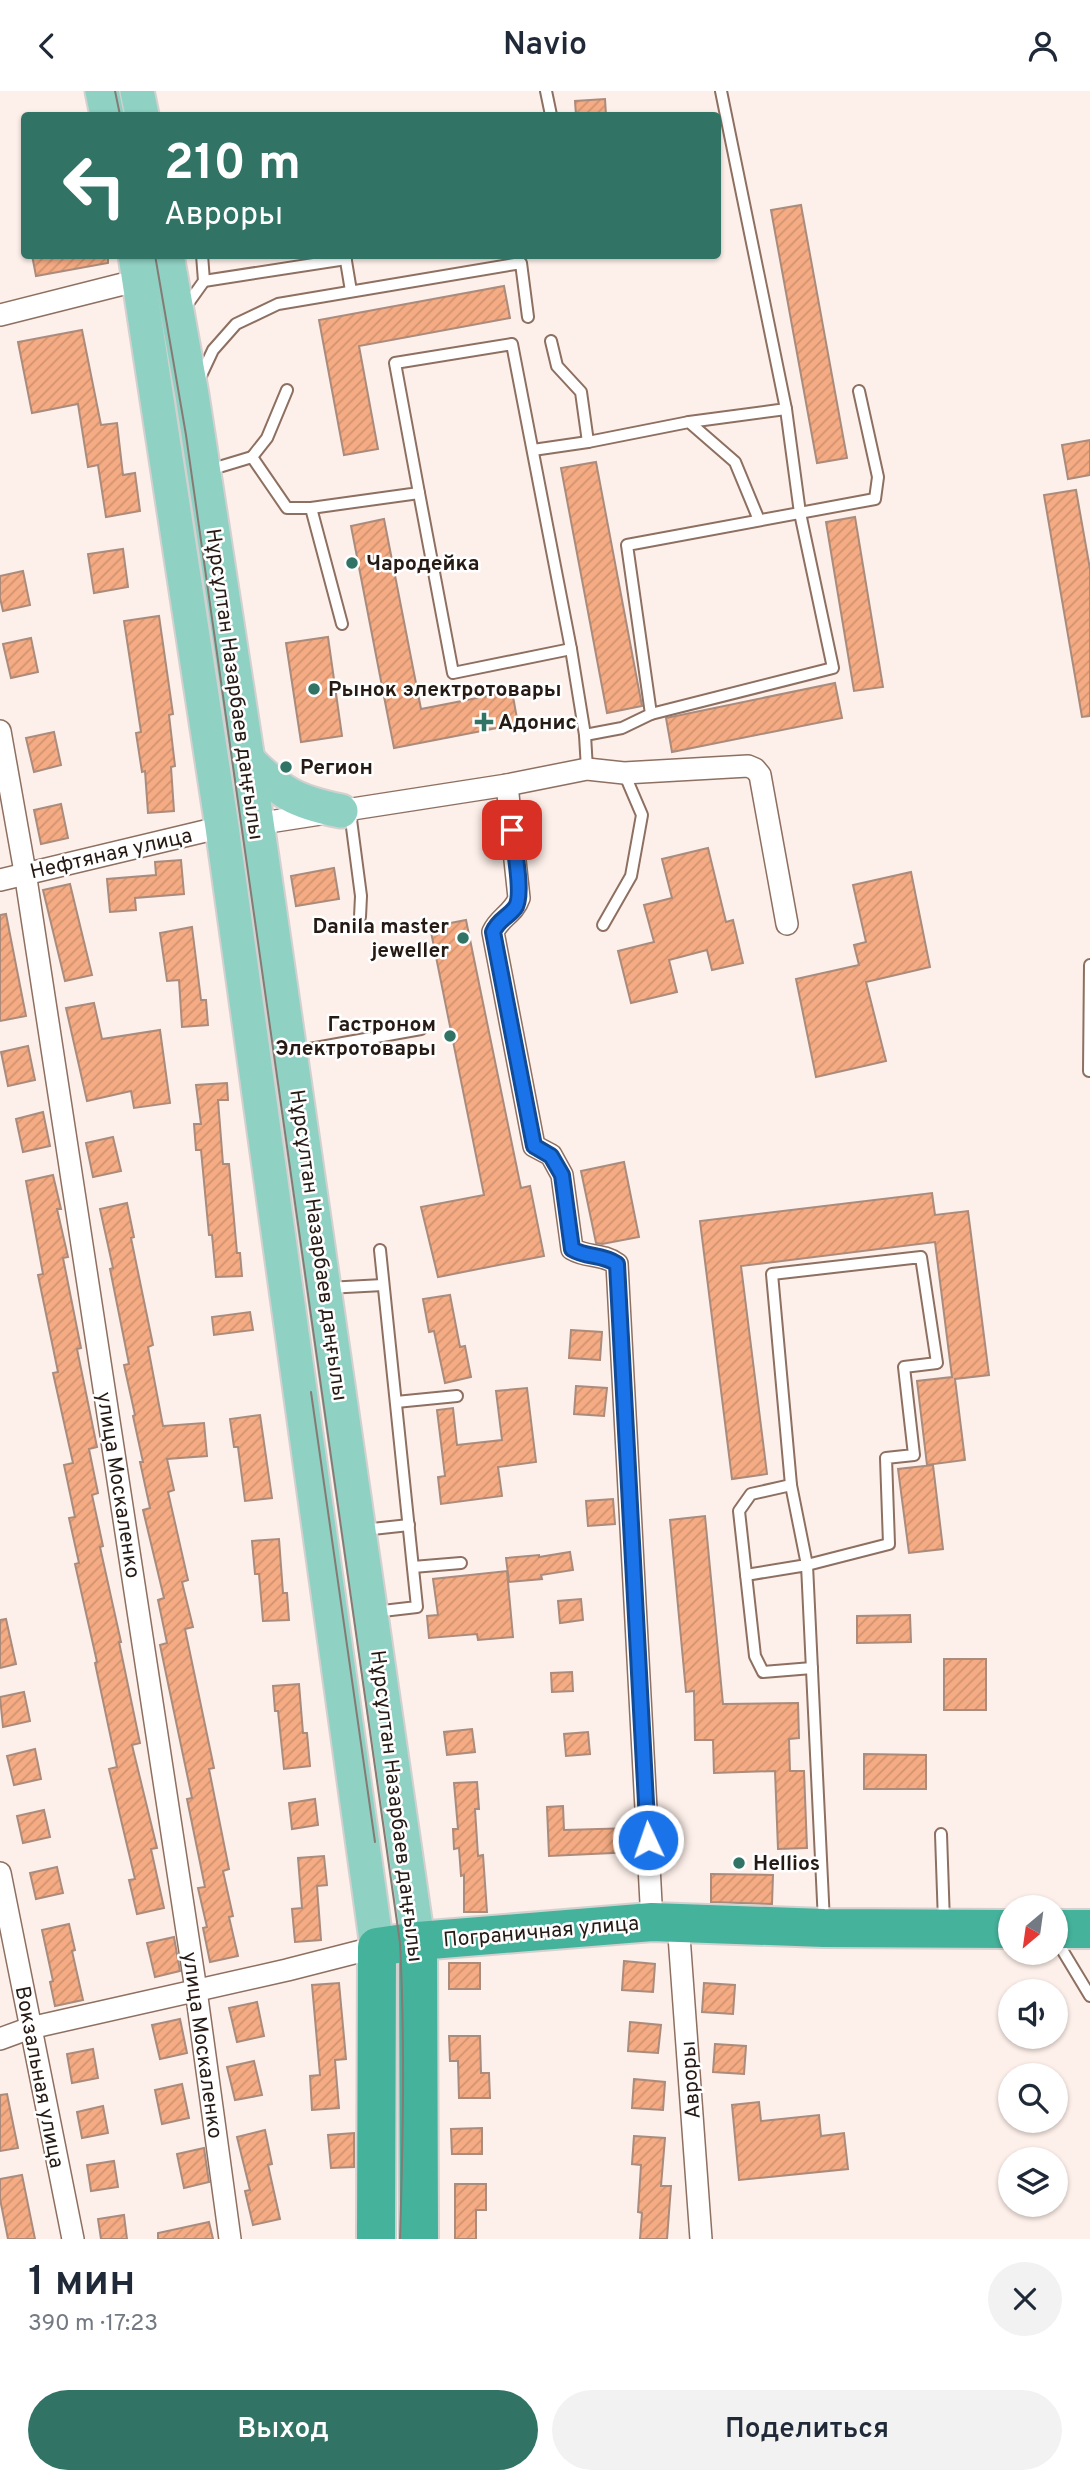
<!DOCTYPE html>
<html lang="ru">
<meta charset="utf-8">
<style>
:root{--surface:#fff;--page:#f2f2f3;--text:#1f2937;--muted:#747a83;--accent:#317465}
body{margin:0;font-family:Overpass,sans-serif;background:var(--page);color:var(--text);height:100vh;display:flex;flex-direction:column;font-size:26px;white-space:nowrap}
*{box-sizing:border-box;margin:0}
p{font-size:23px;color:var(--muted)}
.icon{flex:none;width:38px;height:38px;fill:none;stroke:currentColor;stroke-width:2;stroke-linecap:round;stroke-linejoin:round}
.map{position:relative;height:2148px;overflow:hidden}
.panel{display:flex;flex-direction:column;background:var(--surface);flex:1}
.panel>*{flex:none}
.top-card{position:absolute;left:21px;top:21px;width:700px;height:147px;border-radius:7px;box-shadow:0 2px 5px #0004;background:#317465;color:#fff;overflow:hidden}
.needle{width:46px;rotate:209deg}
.controls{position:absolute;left:998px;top:1804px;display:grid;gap:14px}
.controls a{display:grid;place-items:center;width:70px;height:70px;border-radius:50%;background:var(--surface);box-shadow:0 2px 5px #0004;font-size:35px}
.pin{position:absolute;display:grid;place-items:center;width:60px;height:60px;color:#fff;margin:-30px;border-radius:14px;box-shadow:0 4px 10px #0006}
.me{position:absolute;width:77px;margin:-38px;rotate:357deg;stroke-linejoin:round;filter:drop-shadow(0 0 5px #0008)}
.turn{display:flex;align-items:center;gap:24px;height:147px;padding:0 28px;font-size:32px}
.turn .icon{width:91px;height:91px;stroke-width:2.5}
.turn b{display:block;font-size:49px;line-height:60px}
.round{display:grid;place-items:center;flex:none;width:74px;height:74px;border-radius:37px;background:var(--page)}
.overview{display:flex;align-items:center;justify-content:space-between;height:119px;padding:0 28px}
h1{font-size:42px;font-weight:600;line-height:52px}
.cta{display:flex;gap:14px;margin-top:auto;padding:14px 28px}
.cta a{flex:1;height:80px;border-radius:42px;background:var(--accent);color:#fff;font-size:28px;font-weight:600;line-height:80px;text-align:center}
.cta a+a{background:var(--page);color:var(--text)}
header{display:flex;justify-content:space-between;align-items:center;height:91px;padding:0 28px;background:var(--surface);font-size:32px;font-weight:600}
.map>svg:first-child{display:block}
.building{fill:url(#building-hatch);stroke:#aa8b7c;stroke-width:2}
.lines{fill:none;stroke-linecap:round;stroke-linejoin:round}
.lane-casing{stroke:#8d7061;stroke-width:14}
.street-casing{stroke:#8d7061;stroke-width:24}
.primary-casing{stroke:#d3d1d0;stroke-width:37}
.highway-casing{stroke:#d3d1d0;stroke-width:42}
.lane{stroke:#fff;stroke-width:10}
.street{stroke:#fff;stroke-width:21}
.primary{stroke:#8fd1c3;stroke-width:33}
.highway{stroke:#45b29b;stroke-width:38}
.tram{stroke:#867a74;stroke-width:2}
.route-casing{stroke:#114b97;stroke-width:18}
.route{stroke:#1a73e8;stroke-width:12}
.poi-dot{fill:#317465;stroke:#fff;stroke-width:2.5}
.labels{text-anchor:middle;stroke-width:5;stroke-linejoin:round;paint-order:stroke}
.poi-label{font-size:21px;font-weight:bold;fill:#251a14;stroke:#fff;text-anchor:start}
.street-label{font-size:21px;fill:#251a14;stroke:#fff}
</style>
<header><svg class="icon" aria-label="back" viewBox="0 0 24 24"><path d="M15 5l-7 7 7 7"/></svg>Navio<svg class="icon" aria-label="person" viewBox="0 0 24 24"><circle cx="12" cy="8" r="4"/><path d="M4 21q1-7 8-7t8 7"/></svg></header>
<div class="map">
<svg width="1090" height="2148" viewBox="0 0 1090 2148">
<defs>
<pattern id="building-hatch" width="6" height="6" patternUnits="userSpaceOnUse" patternTransform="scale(1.75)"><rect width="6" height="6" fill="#f5ab83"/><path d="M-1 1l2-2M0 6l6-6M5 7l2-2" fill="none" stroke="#d29370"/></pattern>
</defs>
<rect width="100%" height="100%" fill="#fdefe9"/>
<g class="building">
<polygon points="605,8 606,24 576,24 575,10"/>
<polygon points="801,114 847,367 817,372 771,119"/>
<polygon points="32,164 108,164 108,172 36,185"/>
<polygon points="504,195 510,227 359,255 378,358 344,364 319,229"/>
<polygon points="82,239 101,334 117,332 123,384 135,382 140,420 106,426 98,374 88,376 78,313 32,322 18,251"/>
<polygon points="1090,349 1090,384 1068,388 1062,354"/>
<polygon points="596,371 642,615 607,622 561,377"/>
<polygon points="1076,399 1090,478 1090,625 1082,626 1044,404"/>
<polygon points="855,426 883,596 854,600 826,431"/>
<polygon points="384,428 421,618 512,600 518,633 394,657 351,435"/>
<polygon points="123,458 128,496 94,502 88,463"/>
<polygon points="23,480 30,514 3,520 0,507 0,485"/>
<polygon points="159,525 173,623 169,624 175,675 171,676 174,720 148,722 145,680 142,681 136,642 141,641 124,530"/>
<polygon points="328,546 342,645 301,651 286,552"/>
<polygon points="31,547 38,581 11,587 3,553"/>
<polygon points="835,592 842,627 672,661 666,627"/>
<polygon points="54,641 61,674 34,681 26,647"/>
<polygon points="61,713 68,747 41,753 34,719"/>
<polygon points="708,757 726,831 733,829 743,872 712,879 707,859 669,869 677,901 631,912 618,860 654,851 644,814 672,807 662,768"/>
<polygon points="181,769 184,803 135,807 136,819 110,821 107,788 156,784 155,771"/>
<polygon points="334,777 339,808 296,815 291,785"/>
<polygon points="911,781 930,876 866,891 886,970 816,986 796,888 859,874 854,854 866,851 853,794"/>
<polygon points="70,793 92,884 65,890 43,799"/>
<polygon points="6,823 26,925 0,930 0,824"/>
<polygon points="466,829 521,1097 530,1095 544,1165 438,1186 421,1116 484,1104 430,836"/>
<polygon points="192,836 201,909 206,909 208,934 182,936 179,889 167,890 160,842"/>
<polygon points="94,912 102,948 160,939 170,1012 134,1017 131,1000 87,1010 66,917"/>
<polygon points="28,955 35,989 8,995 1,961"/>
<polygon points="227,992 228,1009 218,1009 223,1073 229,1073 237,1162 240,1162 242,1185 216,1186 212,1144 209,1144 201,1059 196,1059 194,1033 201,1033 196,994"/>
<polygon points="43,1021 50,1055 23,1061 16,1028"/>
<polygon points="113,1046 121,1080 93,1086 86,1052"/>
<polygon points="624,1071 639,1146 602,1153 596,1152 581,1080"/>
<polygon points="53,1084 61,1118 57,1118 68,1166 63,1167 81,1257 77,1258 97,1356 89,1358 98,1402 92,1404 103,1455 100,1456 121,1551 119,1551 140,1652 132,1654 157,1757 151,1758 164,1817 137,1823 129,1789 135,1788 109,1678 117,1676 95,1572 97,1571 75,1473 79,1472 69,1427 75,1426 64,1374 73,1372 53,1282 58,1281 38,1184 43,1183 26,1090"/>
<polygon points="932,1102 935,1124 968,1120 989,1284 955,1288 965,1369 927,1374 917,1290 952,1286 935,1151 741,1175 767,1383 732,1388 700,1130"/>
<polygon points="127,1112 134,1146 131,1147 153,1254 148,1256 163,1335 204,1332 207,1365 167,1368 174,1399 168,1401 188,1489 182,1491 193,1536 185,1538 214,1677 209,1678 229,1778 223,1780 233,1825 229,1826 238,1865 210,1871 203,1837 207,1836 198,1797 205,1796 187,1708 192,1707 160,1554 167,1552 158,1509 164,1507 143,1419 150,1417 140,1371 143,1371 133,1325 135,1324 124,1274 129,1273 110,1178 113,1177 100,1118"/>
<polygon points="450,1204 460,1256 465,1255 471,1286 445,1292 434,1240 429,1241 423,1208"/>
<polygon points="250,1221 253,1239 214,1244 212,1226"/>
<polygon points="571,1239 602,1241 600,1269 569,1267"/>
<polygon points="576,1295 607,1297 604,1325 574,1323"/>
<polygon points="527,1297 536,1371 498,1376 502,1405 441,1413 438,1386 445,1385 437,1319 453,1317 457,1354 502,1349 496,1300"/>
<polygon points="260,1324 272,1407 245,1410 238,1356 234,1356 230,1328"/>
<polygon points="933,1374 943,1458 909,1462 898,1378"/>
<polygon points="613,1408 615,1433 588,1435 586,1410"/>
<polygon points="705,1425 723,1613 798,1612 799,1647 789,1648 790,1680 804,1680 807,1757 778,1758 775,1680 714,1682 713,1649 695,1649 694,1600 686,1601 670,1429"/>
<polygon points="279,1448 283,1502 287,1502 289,1529 263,1530 259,1483 255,1483 252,1450"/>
<polygon points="570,1461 573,1479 541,1484 542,1488 509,1491 506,1467 539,1464 539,1466"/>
<polygon points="507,1480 513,1546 478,1549 477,1543 429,1547 427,1525 438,1524 433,1488"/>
<polygon points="581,1508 583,1529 560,1532 558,1510"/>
<polygon points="910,1524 911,1551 857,1552 857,1525"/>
<polygon points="6,1528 16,1573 0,1577 0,1529"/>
<rect x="944" y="1568" width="42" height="51"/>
<polygon points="572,1581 573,1600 552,1601 551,1582"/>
<polygon points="299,1593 303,1642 307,1642 310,1675 284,1678 278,1620 275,1620 273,1595"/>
<polygon points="24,1601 30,1630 3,1636 0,1606"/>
<polygon points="472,1638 475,1661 447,1664 444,1641"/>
<polygon points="588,1641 590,1663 566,1665 564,1643"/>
<polygon points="35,1658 41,1688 14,1694 7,1665"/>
<polygon points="864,1663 926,1664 926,1698 864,1698"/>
<polygon points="477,1691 479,1718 475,1718 478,1765 483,1764 487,1821 464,1821 464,1784 461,1785 459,1757 454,1758 453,1738 458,1738 454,1692"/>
<polygon points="315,1708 318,1734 292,1738 289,1712"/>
<polygon points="563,1715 564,1739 633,1737 634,1761 549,1765 547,1716"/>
<polygon points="44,1719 50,1746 23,1752 17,1725"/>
<polygon points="324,1765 327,1794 317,1795 321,1849 295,1851 292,1818 302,1817 298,1767"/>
<polygon points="57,1776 63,1802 36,1808 30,1782"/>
<polygon points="711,1783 773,1784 772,1813 711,1811"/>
<polygon points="69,1833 75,1859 72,1860 83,1909 55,1915 50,1891 53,1890 42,1839"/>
<polygon points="174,1846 180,1880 155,1886 147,1852"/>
<polygon points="624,1870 655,1873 653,1901 622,1899"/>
<rect x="449" y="1872" width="31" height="26"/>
<polygon points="339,1892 346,1968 335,1969 339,2017 312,2019 310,1985 320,1984 312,1894"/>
<polygon points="704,1892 735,1894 733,1923 702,1921"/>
<polygon points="257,1911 264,1945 237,1951 229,1917"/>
<polygon points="180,1928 187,1962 160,1968 152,1934"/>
<polygon points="630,1931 661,1934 658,1962 628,1960"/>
<polygon points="449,1945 480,1945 481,1982 489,1982 490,2007 459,2007 458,1970 450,1970"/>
<polygon points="715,1953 746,1955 744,1983 713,1981"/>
<polygon points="93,1958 98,1987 72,1992 67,1963"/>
<polygon points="254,1970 262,2004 235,2009 227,1976"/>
<polygon points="634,1988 665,1991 663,2019 632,2017"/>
<polygon points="182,1993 189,2027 162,2033 155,1999"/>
<polygon points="7,2003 18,2057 0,2060 0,2004"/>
<polygon points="759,2011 761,2030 819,2024 821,2045 844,2042 848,2078 739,2089 732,2014"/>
<polygon points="103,2015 108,2042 82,2047 77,2021"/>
<polygon points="482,2037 482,2063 452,2063 451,2038"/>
<polygon points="265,2039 272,2073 268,2074 280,2128 253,2134 245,2100 250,2099 237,2046"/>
<polygon points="354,2042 354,2076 331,2077 328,2044"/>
<polygon points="634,2045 665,2047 661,2095 671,2095 667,2148 640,2148 642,2122 638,2121 641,2074 632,2073"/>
<polygon points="204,2057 209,2091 184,2097 177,2063"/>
<polygon points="114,2070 118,2096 91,2100 87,2074"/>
<polygon points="22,2084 35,2148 8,2148 0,2108 0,2088"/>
<polygon points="455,2093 486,2093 486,2119 476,2119 476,2148 455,2148"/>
<polygon points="124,2124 127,2148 101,2148 98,2128"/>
<polygon points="209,2131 213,2148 158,2148 158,2142"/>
</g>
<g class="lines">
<g class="lane-casing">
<g id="lane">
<polyline points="546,0 551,24"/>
<polyline points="345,164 351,200"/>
<polyline points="204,190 346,168"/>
<polyline points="184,218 204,190 202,164"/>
<polyline points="551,250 557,275 581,301 588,351 689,331 735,371 759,429"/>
<polyline points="198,291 213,259 236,233 278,213 521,172 528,226"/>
<polyline points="689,331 786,318 721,0"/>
<polyline points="533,359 588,351"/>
<polyline points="252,366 267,347 287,299"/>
<polyline points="209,379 252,366 287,417 311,417 419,402 395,272 512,253 571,558 585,644 587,678"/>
<polyline points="419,402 453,582 571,558"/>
<polyline points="311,417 342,533"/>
<polyline points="651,623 833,577 800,422 786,318"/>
<polyline points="585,644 622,637 651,623 627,454 875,408 878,386 859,300"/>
<polyline points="350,721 361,805 360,826"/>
<polyline points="603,834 631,785 642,724 624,682"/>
<polyline points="293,961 421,938"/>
<polyline points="1089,980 1090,874"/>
<polyline points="327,1197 383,1194"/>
<polyline points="396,1311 457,1305"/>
<polyline points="791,1394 751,1403 739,1420 755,1565 763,1581 812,1577"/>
<polyline points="363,1439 409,1434"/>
<polyline points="413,1476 461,1472"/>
<polyline points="746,1484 807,1474 889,1453 886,1367 914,1364 904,1276 937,1272 921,1166 772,1183 791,1394 807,1474 824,1831"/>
<polyline points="374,1521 417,1516 380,1159"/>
<polyline points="941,1743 944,1831"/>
<polyline points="1055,1847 1090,1905"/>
</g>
</g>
<g class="street-casing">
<g id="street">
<polyline points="0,224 139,189"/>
<polyline points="0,640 25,781 196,1899 230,2148"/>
<path d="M 507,694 L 519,807 C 514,822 499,827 493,841 L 534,1055 L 551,1064 L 562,1084 L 572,1158 C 587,1167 602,1162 617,1173 L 652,1831"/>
<polyline points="256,733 507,694 587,678 624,682 748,675 755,678 760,684 787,833"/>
<polyline points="0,789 222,736"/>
<polyline points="0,1782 73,2148"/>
<polyline points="678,1831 701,2148"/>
<polyline points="0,1948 30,1937 287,1879 377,1856"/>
</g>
</g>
<g class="primary-casing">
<g id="primary">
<polyline points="102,0 107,24"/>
<polyline points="137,0 142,24"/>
<polyline points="135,164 222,736 377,1856"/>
<polyline points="167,164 192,304 248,669 418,1850"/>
<path d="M 248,669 C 281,702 295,711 341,720"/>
</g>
</g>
<g class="highway-casing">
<g id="highway">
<polyline points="1055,1838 1090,1838"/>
<polyline points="418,1850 419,2148"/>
<polyline points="376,2148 377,1856 418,1850 652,1831 824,1837 1010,1838"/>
</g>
</g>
<use href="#lane" class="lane"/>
<use href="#street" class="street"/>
<use href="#primary" class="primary"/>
<use href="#highway" class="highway"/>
<g class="tram">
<polyline points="115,0 120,24"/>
<path d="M 155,164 L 186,344 L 400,1852 C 405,1951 403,2049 400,2148"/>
<polyline points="311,1301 375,1751"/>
</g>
</g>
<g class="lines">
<g class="route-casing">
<path id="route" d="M 512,739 C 514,755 524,806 515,817 C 507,827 498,829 493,841 L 534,1055 L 551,1065 L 562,1084 L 572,1158 C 587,1167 602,1163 617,1173 L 648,1749"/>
</g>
<use href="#route" class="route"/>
</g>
<g class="poi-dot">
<circle cx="352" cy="472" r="7"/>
<circle cx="314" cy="598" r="7"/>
<path d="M480.5 620.5h7v7h7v7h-7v7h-7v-7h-7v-7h7z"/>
<circle cx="286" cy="676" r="7"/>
<circle cx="463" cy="847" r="7"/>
<circle cx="450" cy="945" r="7"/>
<circle cx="739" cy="1772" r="7"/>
</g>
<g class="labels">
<g class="poi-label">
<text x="366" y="479">Чародейка</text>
<text x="328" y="605">Рынок электротовары</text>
<text x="498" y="638">Адонис</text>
<text x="300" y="683">Регион</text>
<text x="449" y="842" text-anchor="end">Danila master<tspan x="449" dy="24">jeweller</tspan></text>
<text x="436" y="940" text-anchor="end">Гастроном<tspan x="436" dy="24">Электротовары</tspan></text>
<text x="753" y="1779">Hellios</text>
</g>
<g class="street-label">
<text transform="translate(235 593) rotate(82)" y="7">Нұрсұлтан Назарбаев даңғылы</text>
<text transform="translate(111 762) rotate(-13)" y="7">Нефтяная улица</text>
<text transform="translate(319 1154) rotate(82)" y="7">Нұрсұлтан Назарбаев даңғылы</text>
<text transform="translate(119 1394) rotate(81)" y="7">улица Москаленко</text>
<text transform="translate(397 1715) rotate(83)" y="7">Нұрсұлтан Назарбаев даңғылы</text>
<text transform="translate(541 1840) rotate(-5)" y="7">Пограничная улица</text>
<text transform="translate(203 1954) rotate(82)" y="7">улица Москаленко</text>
<text transform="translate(40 1986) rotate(79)" y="7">Вокзальная улица</text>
<text transform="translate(690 1989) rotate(-94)" y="7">Авроры</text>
</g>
</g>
</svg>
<div class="controls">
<a><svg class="needle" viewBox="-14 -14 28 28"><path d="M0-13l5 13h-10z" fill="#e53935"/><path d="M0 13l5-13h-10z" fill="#747a83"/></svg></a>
<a><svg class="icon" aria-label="sound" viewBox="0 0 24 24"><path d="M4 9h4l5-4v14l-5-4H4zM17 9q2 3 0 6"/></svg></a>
<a><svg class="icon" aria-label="search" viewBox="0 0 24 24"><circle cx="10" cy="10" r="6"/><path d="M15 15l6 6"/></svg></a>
<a><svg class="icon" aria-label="layers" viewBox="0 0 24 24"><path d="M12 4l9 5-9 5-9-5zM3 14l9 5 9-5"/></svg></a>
</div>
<div class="pin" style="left:512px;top:739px;background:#d93025"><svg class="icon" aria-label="arrive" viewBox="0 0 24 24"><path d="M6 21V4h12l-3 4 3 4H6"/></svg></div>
<svg class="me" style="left:648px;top:1749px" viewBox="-20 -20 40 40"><circle r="17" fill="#1a73e8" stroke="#fff" stroke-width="3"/><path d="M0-11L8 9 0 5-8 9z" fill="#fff"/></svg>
<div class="top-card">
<div class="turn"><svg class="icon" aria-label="left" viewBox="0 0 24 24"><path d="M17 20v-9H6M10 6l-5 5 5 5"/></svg><div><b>210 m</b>Авроры</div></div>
</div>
</div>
<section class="panel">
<div class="overview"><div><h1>1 мин</h1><p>390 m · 17:23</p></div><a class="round"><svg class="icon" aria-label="close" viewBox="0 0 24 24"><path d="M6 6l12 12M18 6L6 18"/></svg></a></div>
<div class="cta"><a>Выход</a><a>Поделиться</a></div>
</section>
